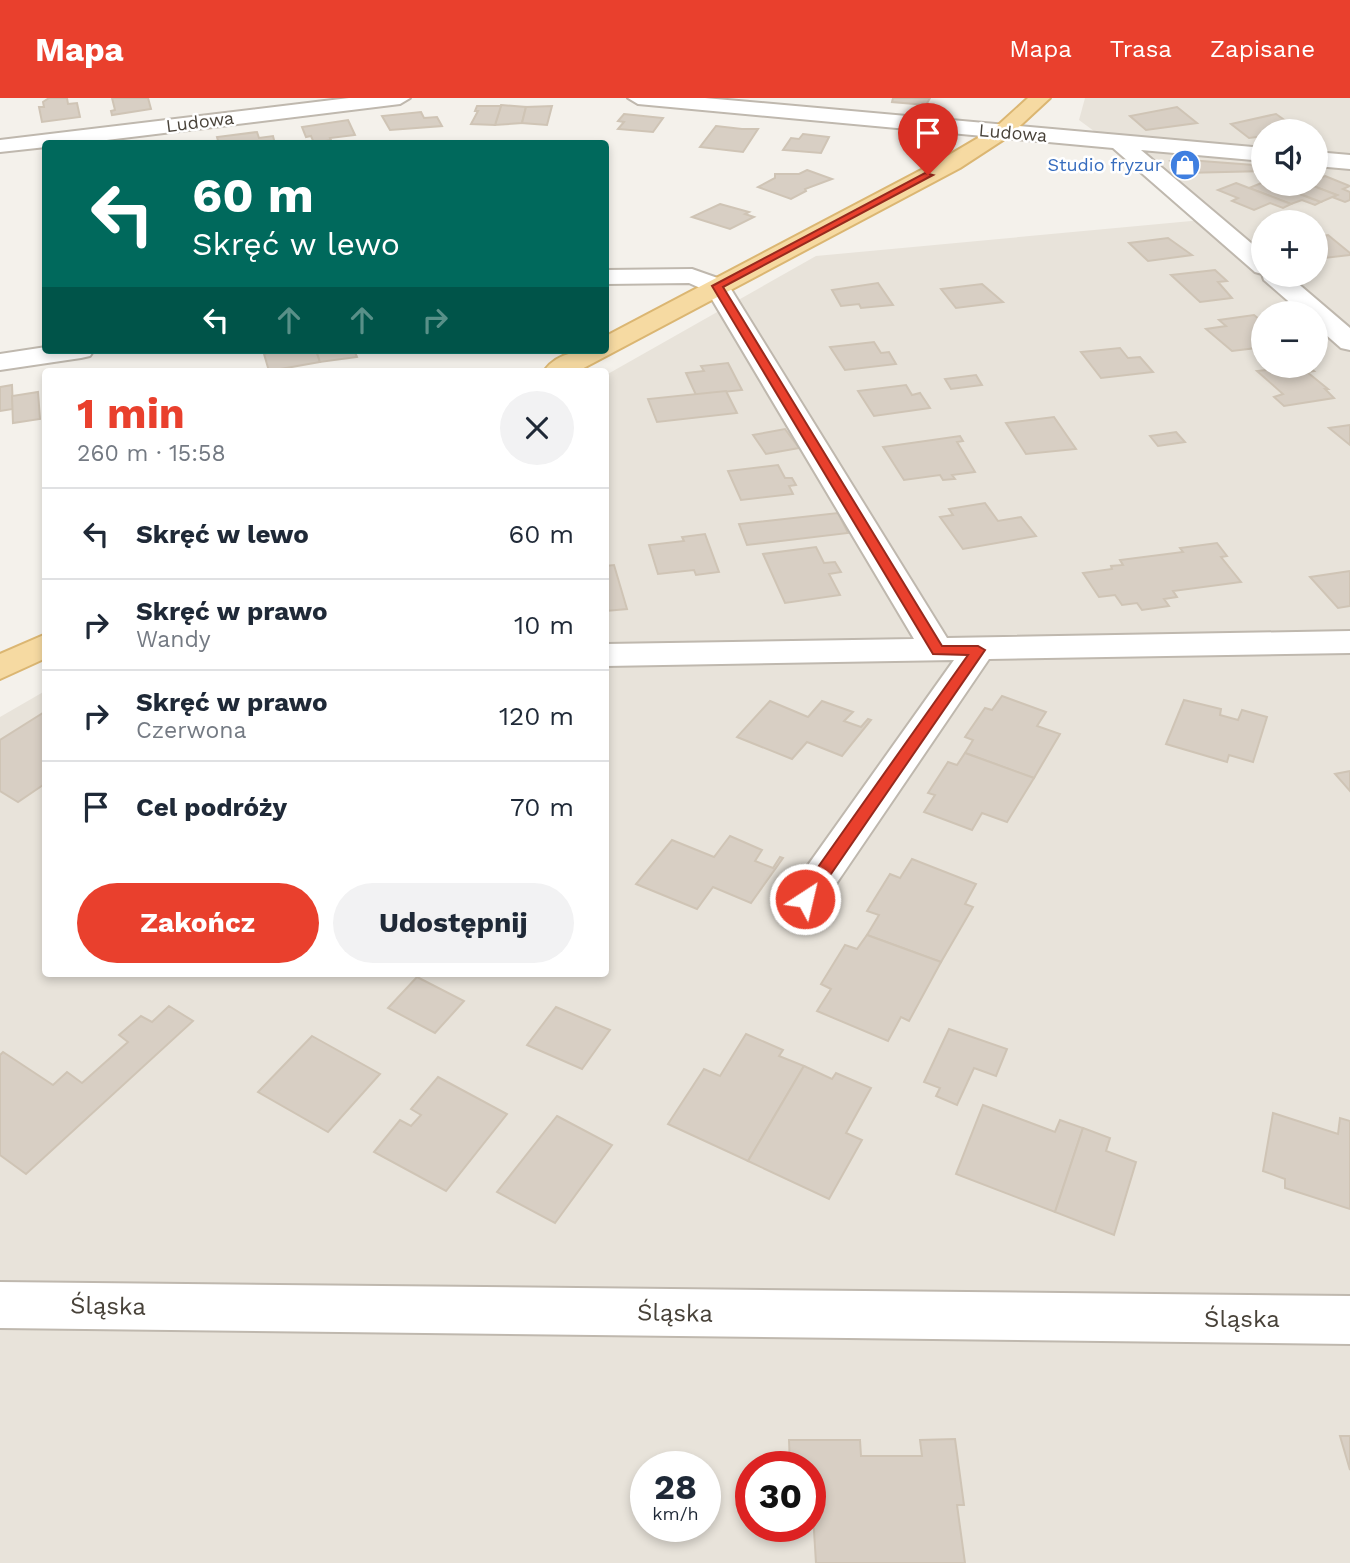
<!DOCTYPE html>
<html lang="pl">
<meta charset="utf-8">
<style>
:root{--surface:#fff;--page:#f2f2f3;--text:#1f2937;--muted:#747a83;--line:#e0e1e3;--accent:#e9402d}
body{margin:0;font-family:"Work Sans",sans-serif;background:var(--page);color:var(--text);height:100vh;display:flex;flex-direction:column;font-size:26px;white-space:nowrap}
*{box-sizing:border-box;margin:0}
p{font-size:23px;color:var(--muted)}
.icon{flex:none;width:38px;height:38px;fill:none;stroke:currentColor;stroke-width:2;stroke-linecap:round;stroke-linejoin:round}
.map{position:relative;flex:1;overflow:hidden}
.drawer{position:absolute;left:42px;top:270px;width:567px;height:609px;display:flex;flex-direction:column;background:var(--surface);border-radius:7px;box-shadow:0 4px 10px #0003}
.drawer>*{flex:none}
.hud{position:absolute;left:42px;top:42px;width:567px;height:214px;border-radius:7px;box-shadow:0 4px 10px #0003;background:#00695c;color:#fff;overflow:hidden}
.tools{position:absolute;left:1251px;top:21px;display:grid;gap:14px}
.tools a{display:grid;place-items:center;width:77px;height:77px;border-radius:50%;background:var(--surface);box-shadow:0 4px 10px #0003;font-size:35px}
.speed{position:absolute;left:630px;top:1353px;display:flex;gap:14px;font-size:35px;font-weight:700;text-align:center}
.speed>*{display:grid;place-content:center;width:91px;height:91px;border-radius:50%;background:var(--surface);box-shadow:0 4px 10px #0003;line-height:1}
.speed small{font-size:18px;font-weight:400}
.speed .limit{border:10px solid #d22;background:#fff;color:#111}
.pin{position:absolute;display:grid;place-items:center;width:60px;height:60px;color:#fff;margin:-72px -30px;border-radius:50% 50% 50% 0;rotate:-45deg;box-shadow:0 0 7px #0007}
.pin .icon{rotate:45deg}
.me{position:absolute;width:77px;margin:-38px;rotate:35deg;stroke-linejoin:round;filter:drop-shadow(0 0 5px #0008)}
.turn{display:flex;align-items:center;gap:24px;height:147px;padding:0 35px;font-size:32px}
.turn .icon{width:91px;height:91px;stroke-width:2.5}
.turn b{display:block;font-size:49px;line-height:60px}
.lanes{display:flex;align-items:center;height:66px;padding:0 35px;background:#0003;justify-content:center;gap:35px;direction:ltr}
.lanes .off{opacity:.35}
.round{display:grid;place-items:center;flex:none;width:74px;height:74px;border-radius:37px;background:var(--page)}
.headline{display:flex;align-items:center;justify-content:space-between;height:119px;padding:0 35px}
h1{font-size:42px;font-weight:700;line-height:52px;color:var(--accent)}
.cta{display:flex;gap:14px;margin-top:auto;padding:14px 35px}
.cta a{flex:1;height:80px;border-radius:42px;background:var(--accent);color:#fff;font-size:28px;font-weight:700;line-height:80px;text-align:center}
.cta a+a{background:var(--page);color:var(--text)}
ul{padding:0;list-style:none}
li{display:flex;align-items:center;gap:21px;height:91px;padding:0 35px;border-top:2px solid var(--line)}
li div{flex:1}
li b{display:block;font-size:26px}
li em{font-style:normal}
header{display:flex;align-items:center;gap:42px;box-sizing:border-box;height:98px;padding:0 35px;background:var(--accent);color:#fff}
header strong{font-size:33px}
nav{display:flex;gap:38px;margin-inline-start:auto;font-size:24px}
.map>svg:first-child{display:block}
.residential{fill:#e8e3da;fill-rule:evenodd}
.building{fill:#d8cfc4;stroke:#cfc4b5;stroke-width:2}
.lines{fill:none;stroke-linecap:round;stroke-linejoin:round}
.minor-casing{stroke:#bfb8ae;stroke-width:4}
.major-casing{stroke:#dbb672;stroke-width:4}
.minor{fill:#fff;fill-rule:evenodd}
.major{fill:#f6daa2;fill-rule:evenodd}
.route{fill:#e9402d;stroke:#972a1d;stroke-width:2}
.labels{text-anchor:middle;stroke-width:5;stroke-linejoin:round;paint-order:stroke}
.far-street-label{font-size:18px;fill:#484239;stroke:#fff}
.far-shop-label{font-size:18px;fill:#366cbe;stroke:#fff;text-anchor:end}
.near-street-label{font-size:24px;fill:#484239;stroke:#fff}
</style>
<header>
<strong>Mapa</strong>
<nav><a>Mapa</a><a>Trasa</a><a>Zapisane</a></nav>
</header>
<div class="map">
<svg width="1350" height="1465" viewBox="0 0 1350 1465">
<rect width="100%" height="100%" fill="#f4f1eb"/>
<path class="residential" d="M 1085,0 L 1350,0 L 1350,1465 L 0,1465 L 0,619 L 45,593 L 46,875 L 606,875 L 606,277 L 816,158 L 1213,121 L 1079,22 ZM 1264,33 L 1316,33 L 1316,86 L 1264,86 ZM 1264,124 L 1316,124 L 1316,177 L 1264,177 ZM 1264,215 L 1316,215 L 1316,268 L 1264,268 ZM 646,1368 L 705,1368 L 705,1428 L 646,1428 ZM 751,1368 L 810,1368 L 810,1428 L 751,1428 Z"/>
<g class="building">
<polygon points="49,0 67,0 68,6 77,5 80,19 42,24 39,9 44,9 43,4"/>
<polygon points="112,0 148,0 151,11 112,17 111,13 115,12"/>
<polygon points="893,0 930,0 926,7 892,4"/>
<polygon points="501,7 526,9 522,25 495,27"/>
<polygon points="477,8 501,8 495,27 471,26 478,13 475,13"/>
<polygon points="552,8 547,27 522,25 526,9"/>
<polygon points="1177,9 1197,25 1146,32 1130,18"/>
<polygon points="421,14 424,20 437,19 442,28 390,32 382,18"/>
<polygon points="624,16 663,20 653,34 618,31 624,24 618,23"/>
<polygon points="1276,16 1300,33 1264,33 1264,38 1249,40 1231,26"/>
<polygon points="348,22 355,37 330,40 331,42 314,45 311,38 306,39 302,29"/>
<polygon points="716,28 742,31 758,31 743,54 700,49"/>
<polygon points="257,34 259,40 273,38 275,46 219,46 217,39"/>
<polygon points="803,36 829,39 821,55 783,52 791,40 799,41"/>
<polygon points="1175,61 1254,67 1264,73 1183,75 1170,63"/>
<polygon points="807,72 832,81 805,91 806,93 791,101 758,89 775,80 775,76 799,76"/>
<polygon points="1325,78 1350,88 1343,91 1350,94 1350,102 1345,104 1332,99 1337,97 1308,86 1316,86 1316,82"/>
<polygon points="1264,84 1264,86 1273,86 1321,104 1315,107 1302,102 1291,106 1249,90"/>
<polygon points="1236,85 1249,90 1291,106 1283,110 1270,105 1254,112 1232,103 1238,100 1218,92"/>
<polygon points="1285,86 1308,86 1337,97 1321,104 1279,88"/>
<polygon points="720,106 749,114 745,116 754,119 730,131 692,119"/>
<polygon points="1328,137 1350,155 1350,157 1316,161 1316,139"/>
<polygon points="1168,140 1192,157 1148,163 1129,145"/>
<polygon points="1215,172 1227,183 1218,184 1232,200 1200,204 1171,177"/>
<polygon points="878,185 893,207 861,210 859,206 841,208 832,192"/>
<polygon points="982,186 1003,204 956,210 941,191"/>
<polygon points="1254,217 1264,225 1264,249 1232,253 1206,231 1226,228 1219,222"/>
<polygon points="874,244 881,255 889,254 896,266 845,272 830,249"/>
<polygon points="1120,250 1128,260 1140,259 1153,274 1101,280 1081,254"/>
<polygon points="278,252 316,252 320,264 269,273 264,256"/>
<polygon points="316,252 354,252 357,259 320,264"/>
<polygon points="728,265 742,292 696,297 686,275 704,273 701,268"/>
<polygon points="1308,268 1314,273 1307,274 1328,291 1325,291 1334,300 1284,308 1274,299 1283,296 1257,273"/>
<polygon points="976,277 982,287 951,291 945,281"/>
<polygon points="12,287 13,311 0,313 0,289"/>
<polygon points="906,287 912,297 920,295 930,310 874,318 858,293"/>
<polygon points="726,293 737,315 657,324 648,301"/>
<polygon points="38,294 40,321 13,325 12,298"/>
<polygon points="1054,319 1076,351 1026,356 1006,325"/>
<polygon points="1350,327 1350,347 1329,330"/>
<polygon points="785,331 799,350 766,356 753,337"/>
<polygon points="1176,334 1185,344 1158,348 1150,338"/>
<polygon points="960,338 963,343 957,344 975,374 952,377 955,381 943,382 940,377 904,382 883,349"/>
<polygon points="778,367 785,380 792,380 796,387 789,388 793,396 741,402 728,373"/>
<polygon points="985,405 998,423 1021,419 1036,438 963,451 940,419 953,417 949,411"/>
<polygon points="838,415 848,435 747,447 739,426"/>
<polygon points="705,436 719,474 696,477 694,472 658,476 649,447 684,443 682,439"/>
<polygon points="1217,445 1227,458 1221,459 1241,484 1173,493 1177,499 1164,501 1169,508 1142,512 1137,505 1122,507 1115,497 1099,499 1083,475 1112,471 1111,468 1123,467 1120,462 1183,454 1180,450"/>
<polygon points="816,449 824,465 835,464 841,474 829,476 840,497 785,505 763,456"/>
<polygon points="614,467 627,511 606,513 606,468"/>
<polygon points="1350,473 1350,508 1338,510 1310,479"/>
<polygon points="1002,598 1046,614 1037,628 1060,636 1034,680 965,655 973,642 965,639 985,610 992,612"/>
<polygon points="1184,602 1221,611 1220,617 1238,622 1242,612 1267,619 1253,664 1229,657 1227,664 1166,646"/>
<polygon points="770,603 808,619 822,603 853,614 844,623 861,629 868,621 871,622 842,658 807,644 792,661 737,639"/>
<polygon points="46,613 46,685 18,704 0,693 0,642"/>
<polygon points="965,655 1034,680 1007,724 982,715 972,732 924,714 935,697 928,695 948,664 957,667"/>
<polygon points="1350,673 1350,693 1335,676"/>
<polygon points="730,738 762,752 755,763 773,770 780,759 783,760 751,805 713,789 697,811 636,786 672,742 714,759"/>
<polygon points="912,761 976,786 965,806 973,809 941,864 867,837 879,817 867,813 890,776 900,780"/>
<polygon points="867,837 941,864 909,923 901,919 888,943 817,913 831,891 821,886 845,847 857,851"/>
<polygon points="417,879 464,903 435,935 388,910"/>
<polygon points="169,908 193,923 26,1076 0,1057 0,957 3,954 53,987 67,974 82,985 128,944 119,937 141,918 152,924"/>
<polygon points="556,909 610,932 582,971 527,947"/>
<polygon points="949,931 1007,951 996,978 974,970 957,1007 936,998 940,990 924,984"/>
<polygon points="746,936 783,952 779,958 804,968 748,1063 668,1026 704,971 720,978"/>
<polygon points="312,938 380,976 328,1034 258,994"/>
<polygon points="804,968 832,981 836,975 871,990 846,1035 862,1042 829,1101 748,1063"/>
<polygon points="438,979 507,1016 446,1093 374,1054 400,1022 411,1028 421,1017 411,1011"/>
<polygon points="983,1007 1055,1034 1060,1022 1083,1030 1055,1114 956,1076"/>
<polygon points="1273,1015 1338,1036 1340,1020 1350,1023 1350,1111 1285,1090 1285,1081 1263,1073"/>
<polygon points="557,1018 612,1047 555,1125 497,1094"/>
<polygon points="1083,1030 1110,1040 1106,1053 1136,1064 1114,1137 1055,1114"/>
<polygon points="1340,1338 1350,1338 1350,1372"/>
<polygon points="955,1341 964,1407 957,1407 965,1465 816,1465 810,1368 790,1368 789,1342 860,1342 861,1358 922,1358 920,1342"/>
</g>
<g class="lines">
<g class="minor-casing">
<g id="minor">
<polygon points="349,0 410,0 400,6 74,46 46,46 46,49 0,54 0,42"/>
<polygon points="628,0 705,0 1264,50 1264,63 1141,52 1264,156 1264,177 1288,177 1350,230 1350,252 1341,250 1316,228 1316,215 1302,215 1264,182 1262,176 1255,174 1113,50 638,6"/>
<polygon points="1316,54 1350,57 1350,71 1316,68"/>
<polygon points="692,171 726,183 729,188 947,540 1350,533 1350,555 989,561 819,811 805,816 791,811 785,801 791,791 954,562 606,568 606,546 914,541 707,193 689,185 606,186 606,172"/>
<polygon points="46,249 46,252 94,252 90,258 81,260 0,272 0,256"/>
<polygon points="0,1184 1350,1198 1350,1246 0,1230"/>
</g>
</g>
<g class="major-casing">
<g id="major">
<path d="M 1028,0 L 1050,0 L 1009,38 L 960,70 L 578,273 L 544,273 C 558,253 584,252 606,252 L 606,238 L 944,60 L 995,30 Z"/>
<polygon points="46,536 46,560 0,581 0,556"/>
</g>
</g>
<use href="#minor" class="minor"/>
<use href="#major" class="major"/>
</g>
<polygon class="route" points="925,75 933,77 723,189 942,548 978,548 985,552 811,805 799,805 799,796 968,557 933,556 712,188"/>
<defs>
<g id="shop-disc" transform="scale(1.575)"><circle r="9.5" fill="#3f7fe0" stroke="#fff"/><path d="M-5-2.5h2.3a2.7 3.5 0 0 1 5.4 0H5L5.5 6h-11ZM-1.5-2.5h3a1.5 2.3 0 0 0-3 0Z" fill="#fff"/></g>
</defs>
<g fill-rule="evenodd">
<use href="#shop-disc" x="1185" y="67"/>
</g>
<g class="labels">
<g class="far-street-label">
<text transform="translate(200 24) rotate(-7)" y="6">Ludowa</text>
<text transform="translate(1013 35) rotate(5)" y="6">Ludowa</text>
</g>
<g class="far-shop-label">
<text x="1162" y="73">Studio fryzur</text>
</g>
<g class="near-street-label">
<text transform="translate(108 1208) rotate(1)" y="8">Śląska</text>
<text transform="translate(675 1215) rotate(1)" y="8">Śląska</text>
<text x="1242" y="1229">Śląska</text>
</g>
</g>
</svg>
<div class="tools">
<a><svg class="icon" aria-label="sound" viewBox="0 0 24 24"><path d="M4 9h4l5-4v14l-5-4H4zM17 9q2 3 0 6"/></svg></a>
<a>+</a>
<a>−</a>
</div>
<div class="speed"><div>28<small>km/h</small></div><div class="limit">30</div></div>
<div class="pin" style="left:928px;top:77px;background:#d93025"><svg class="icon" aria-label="arrive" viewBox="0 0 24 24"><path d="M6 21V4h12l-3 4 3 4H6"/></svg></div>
<svg class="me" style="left:805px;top:801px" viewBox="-20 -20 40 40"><circle r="17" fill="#e9402d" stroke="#fff" stroke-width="3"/><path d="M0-11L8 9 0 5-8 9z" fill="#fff"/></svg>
<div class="hud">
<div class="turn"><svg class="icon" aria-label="left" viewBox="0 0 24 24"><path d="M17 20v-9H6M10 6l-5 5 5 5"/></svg><div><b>60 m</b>Skręć w lewo</div></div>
<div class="lanes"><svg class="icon" aria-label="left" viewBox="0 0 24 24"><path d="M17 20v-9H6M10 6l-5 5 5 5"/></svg><svg class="icon off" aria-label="ahead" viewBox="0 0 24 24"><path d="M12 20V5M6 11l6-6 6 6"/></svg><svg class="icon off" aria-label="ahead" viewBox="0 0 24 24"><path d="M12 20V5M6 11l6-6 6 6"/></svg><svg class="icon off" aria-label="right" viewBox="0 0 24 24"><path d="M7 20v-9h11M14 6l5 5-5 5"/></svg></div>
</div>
<section class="drawer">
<div class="headline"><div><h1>1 min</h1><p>260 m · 15:58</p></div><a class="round"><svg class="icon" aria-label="close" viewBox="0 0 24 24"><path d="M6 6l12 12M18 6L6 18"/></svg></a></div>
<ul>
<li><svg class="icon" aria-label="left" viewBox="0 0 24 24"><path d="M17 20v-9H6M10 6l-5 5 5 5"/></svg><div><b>Skręć w lewo</b></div><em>60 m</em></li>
<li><svg class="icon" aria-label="right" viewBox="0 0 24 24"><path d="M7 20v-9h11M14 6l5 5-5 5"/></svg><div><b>Skręć w prawo</b><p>Wandy</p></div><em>10 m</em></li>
<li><svg class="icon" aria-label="right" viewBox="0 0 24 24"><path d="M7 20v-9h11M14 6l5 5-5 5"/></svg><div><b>Skręć w prawo</b><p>Czerwona</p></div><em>120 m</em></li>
<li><svg class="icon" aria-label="arrive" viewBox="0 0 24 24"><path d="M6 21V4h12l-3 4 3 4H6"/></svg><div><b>Cel podróży</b></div><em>70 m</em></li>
</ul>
<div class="cta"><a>Zakończ</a><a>Udostępnij</a></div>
</section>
</div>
